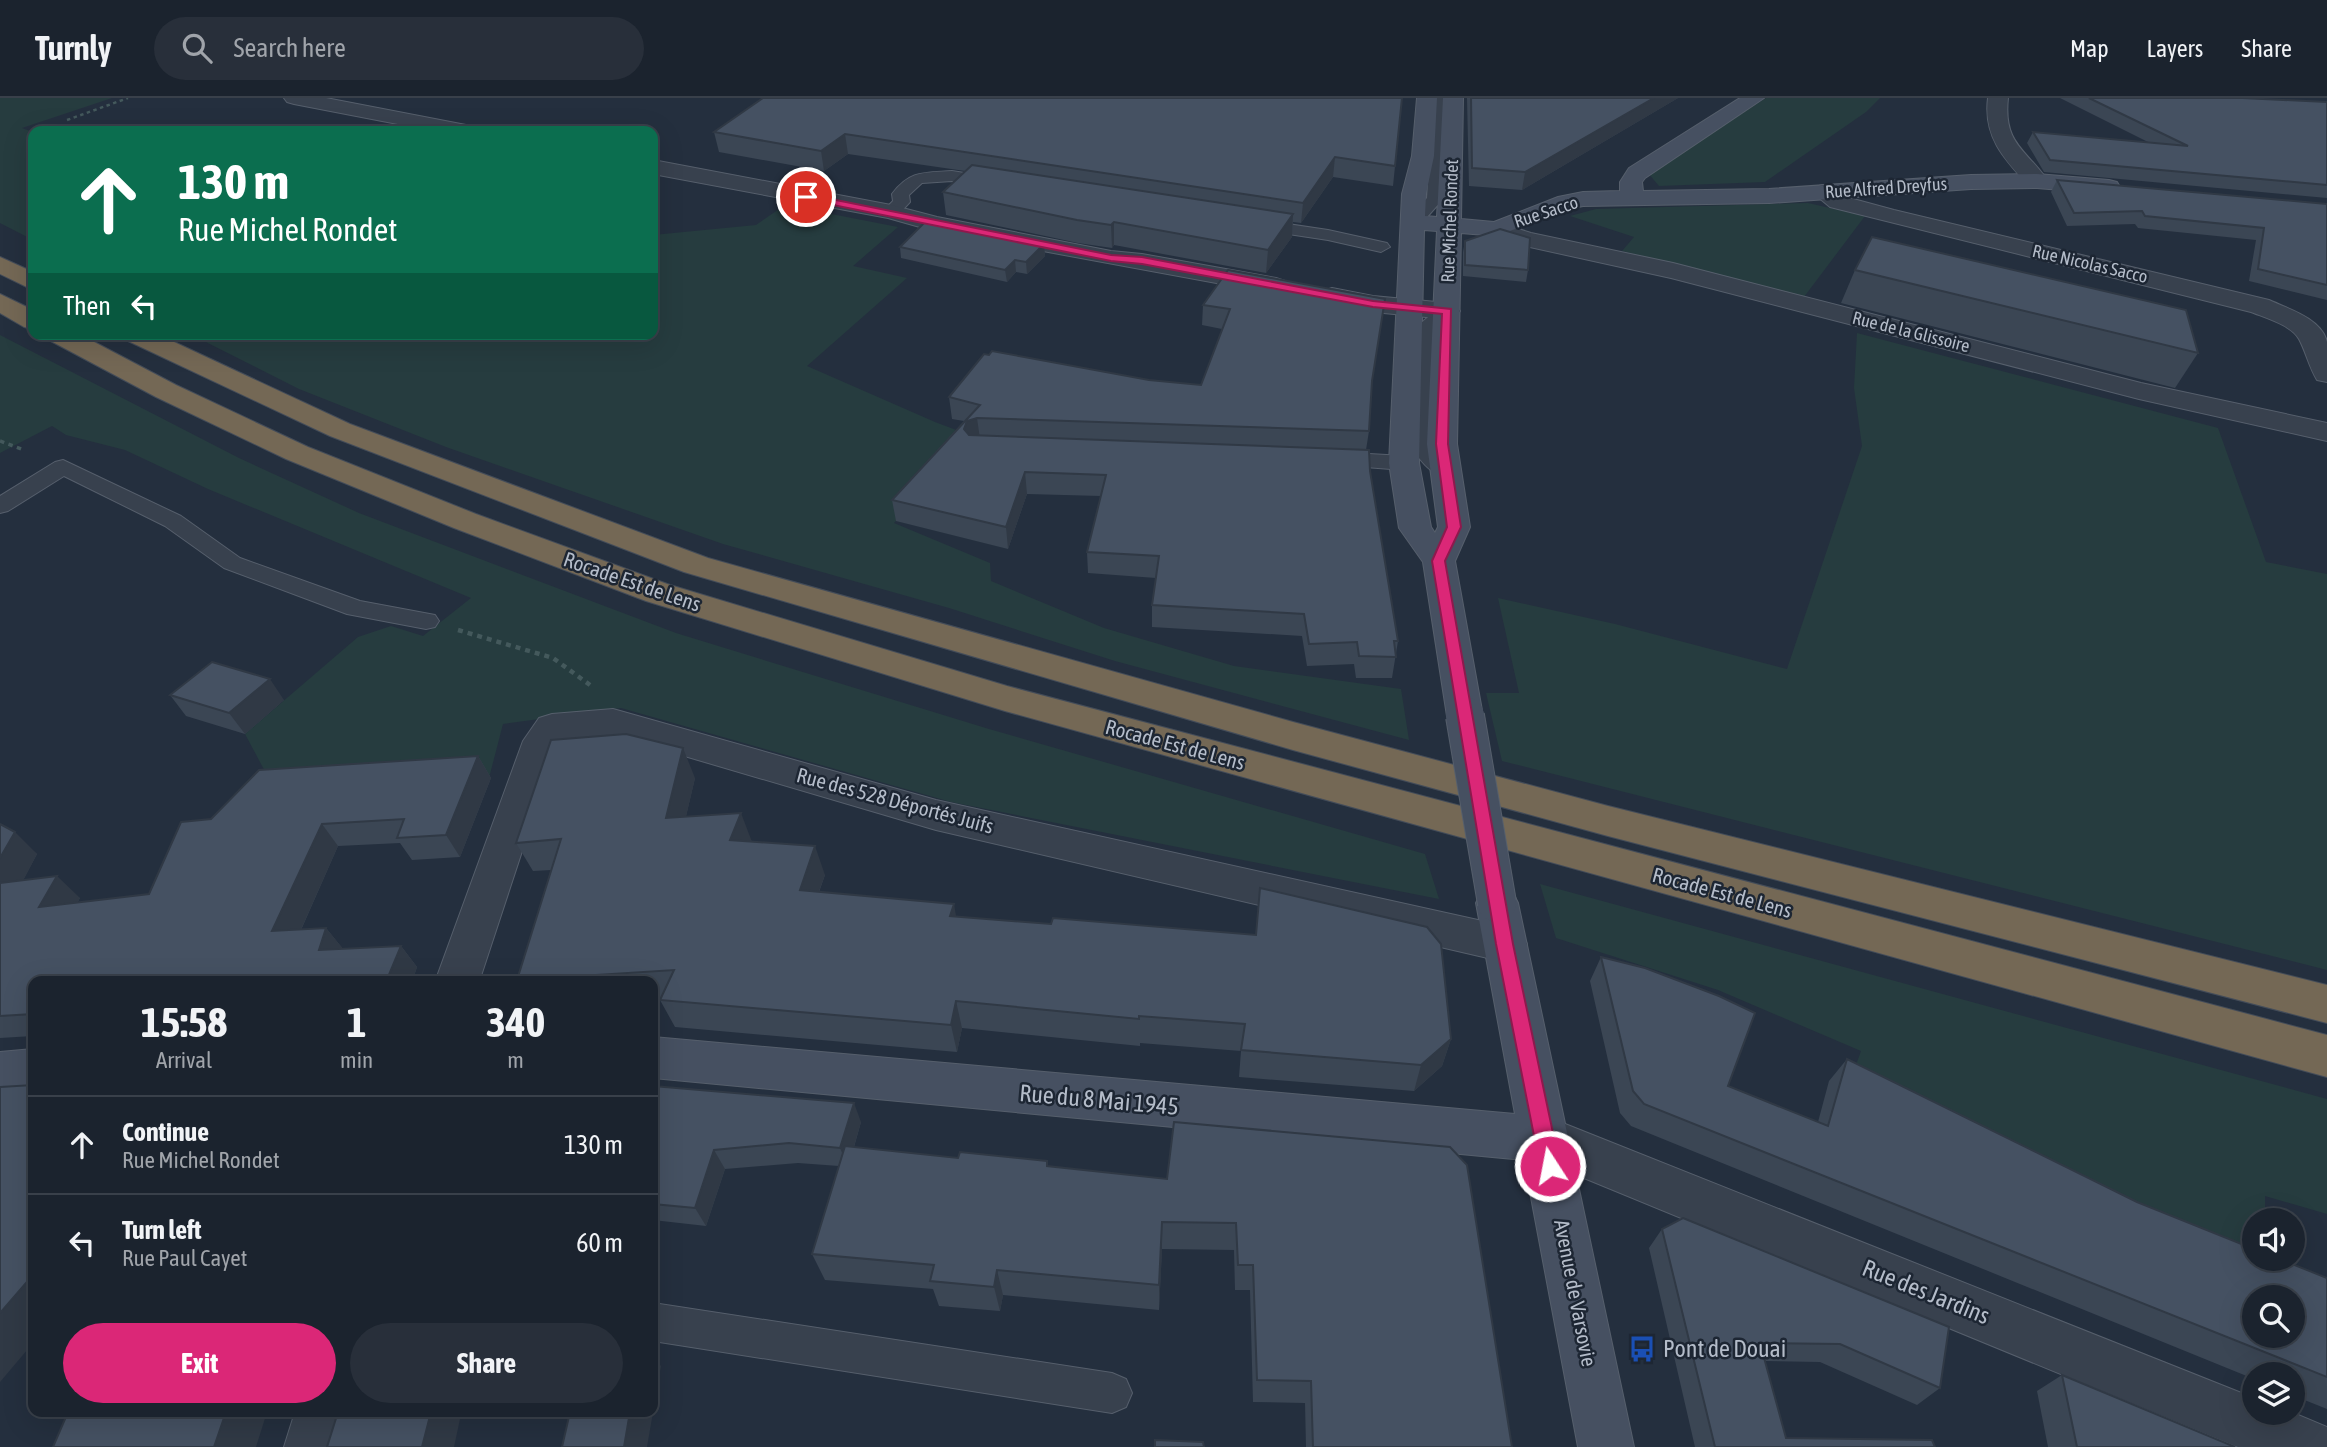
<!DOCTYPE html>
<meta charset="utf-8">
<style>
:root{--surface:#1b232e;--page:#282f3a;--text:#f1f3f6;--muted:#a0a4aa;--line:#39404a;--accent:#db2777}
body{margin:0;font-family:"Asap Condensed",sans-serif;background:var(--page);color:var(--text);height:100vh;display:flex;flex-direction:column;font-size:26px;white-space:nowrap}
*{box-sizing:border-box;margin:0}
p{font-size:23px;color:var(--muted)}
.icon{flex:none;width:38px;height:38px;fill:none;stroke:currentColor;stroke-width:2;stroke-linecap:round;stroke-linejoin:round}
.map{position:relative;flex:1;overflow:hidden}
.sheet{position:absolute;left:28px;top:878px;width:630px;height:441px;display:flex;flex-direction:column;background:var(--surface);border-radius:14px;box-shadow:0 7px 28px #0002,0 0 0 2px var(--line)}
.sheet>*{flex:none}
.top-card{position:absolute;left:28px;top:28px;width:630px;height:214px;border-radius:14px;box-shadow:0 7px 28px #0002,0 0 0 2px var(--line);background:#0b6e4f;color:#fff;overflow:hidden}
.controls{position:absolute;left:2242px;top:1110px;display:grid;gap:14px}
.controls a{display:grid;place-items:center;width:63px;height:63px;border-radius:50%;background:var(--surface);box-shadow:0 7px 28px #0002,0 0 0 2px var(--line);font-size:35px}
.pin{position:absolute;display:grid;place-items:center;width:60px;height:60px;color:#fff;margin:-30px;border:4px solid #fff;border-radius:50%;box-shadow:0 2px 7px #0007}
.me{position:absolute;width:77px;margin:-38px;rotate:349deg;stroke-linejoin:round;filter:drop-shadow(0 0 5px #0008)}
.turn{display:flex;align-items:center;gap:24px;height:147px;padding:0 35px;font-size:32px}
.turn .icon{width:91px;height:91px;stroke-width:2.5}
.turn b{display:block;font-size:49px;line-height:60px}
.then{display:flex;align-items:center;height:66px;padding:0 35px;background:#0003;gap:14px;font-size:26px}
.eta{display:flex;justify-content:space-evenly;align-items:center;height:119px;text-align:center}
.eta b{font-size:42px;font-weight:700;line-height:49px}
.primary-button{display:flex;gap:14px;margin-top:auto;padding:14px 35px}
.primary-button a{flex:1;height:80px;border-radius:42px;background:var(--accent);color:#fff;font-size:28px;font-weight:700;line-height:80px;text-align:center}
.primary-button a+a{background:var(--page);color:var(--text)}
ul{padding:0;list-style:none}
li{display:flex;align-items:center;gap:21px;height:98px;padding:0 35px;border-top:2px solid var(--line)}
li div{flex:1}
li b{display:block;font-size:26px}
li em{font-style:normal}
header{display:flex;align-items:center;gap:42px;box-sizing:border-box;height:98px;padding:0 35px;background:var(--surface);border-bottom:2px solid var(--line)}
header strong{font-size:33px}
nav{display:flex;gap:38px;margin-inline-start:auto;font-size:24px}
.search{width:490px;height:63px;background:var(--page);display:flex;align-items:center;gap:18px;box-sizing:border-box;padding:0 24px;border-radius:38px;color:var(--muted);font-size:26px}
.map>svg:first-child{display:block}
.green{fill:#263c3f}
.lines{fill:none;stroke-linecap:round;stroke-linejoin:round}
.lane-casing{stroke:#565f6c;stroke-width:2}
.street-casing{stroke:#565f6c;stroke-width:2}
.secondary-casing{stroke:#565f6c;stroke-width:2}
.highway-casing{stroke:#434c59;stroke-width:2}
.path-far2{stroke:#44595c;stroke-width:2.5;stroke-dasharray:3.5 3.5;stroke-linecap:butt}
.path-far1{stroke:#44595c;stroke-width:3.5;stroke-dasharray:4.5 4.5;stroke-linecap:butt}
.path{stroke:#44595c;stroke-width:4.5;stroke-dasharray:5 5;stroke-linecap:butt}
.lane{fill:#38414e;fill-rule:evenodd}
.street{fill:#38414e;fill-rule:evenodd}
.secondary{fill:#465061;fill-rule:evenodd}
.highway{fill:#746855;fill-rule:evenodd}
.secondary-bridge-casing{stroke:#565f6c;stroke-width:40;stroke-linecap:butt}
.secondary-bridge{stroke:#465061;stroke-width:38}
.wall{fill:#3b4654}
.shaded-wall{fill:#303945}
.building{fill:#455162;stroke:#303945;stroke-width:2;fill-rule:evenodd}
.route{fill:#db2777;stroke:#8e194d;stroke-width:2}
.labels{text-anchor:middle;stroke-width:5;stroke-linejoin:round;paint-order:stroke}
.far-street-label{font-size:18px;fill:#b4bcc9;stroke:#1d2633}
.street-label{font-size:21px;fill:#b4bcc9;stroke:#1d2633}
.near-street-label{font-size:24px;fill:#b4bcc9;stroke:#1d2633}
.near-poi-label{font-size:24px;fill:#b4bcc9;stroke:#1d2633;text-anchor:start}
</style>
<header>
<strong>Turnly</strong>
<div class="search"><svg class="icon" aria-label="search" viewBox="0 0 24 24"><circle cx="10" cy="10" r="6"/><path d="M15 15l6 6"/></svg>Search here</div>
<nav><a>Map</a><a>Layers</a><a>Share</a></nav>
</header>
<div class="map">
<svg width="2327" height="1349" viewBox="0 0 2327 1349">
<rect width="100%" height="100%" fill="#242f3e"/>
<g class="green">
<polygon points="0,0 112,0 22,30 33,34 33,142 0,125"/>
<polygon points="1766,0 1880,0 1866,14 1765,84 1659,88 1648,75"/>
<polygon points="1808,105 1865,118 1804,199 1622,153 1634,139 1570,118 1596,111"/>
<polygon points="785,107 898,129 853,168 907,180 807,268 935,324 975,339 894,425 990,465 991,483 1104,530 1234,568 1401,591 1409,642 1115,563 949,510 723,446 446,349 299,291 190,236 653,236 653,137 756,127"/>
<polygon points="1857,235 2218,330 2266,464 2327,476 2327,872 1502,663 1486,595 1519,595 1498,500 1615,526 1787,571 1862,348 1854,290"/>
<polygon points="0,237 239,360 359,415 676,535 989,631 1425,756 1439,801 951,704 621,610 503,626 489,680 276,694 245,636 358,539 391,528 423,538 471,500 208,391 125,352 66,337 52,328 0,355"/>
<polygon points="1540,786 2327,1001 2327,1116 2265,1098 2265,1122 2254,1122 2254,1160 2268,1183 1848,989 1861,953 1718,892 1556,840"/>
</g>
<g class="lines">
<g class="lane-casing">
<g id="lane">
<polygon points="1434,0 1448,0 1443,101 1419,128 1413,129 1404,124 1427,100"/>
<path d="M 952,73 L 996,80 L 1004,85 L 996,90 L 952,83 L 922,85 L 909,97 L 910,104 L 897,118 L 891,119 L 882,114 L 893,103 L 892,96 C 910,72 924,75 952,73 Z"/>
<polygon points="1254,121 1328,132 1387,145 1390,149 1381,154 1328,142 1248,130 1245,126"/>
<path d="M 1447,207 L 1457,213 L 1434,233 L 1432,262 L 1438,292 L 1438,354 L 1455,372 L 1452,377 C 1436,381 1425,368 1416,356 L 1418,292 L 1412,262 L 1414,231 L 1440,209 Z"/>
<polygon points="1334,354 1404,358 1412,360 1415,365 1412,370 1404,372 1326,366 1323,361 1326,356"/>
<polygon points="63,362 181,418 240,460 360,503 435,517 439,523 435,529 426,531 347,516 224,470 165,428 64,378 8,413 0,415 0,398 55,364"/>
<polygon points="653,1205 1112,1275 1126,1281 1132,1295 1126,1309 1112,1315 653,1243"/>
</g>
</g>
<g class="street-casing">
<g id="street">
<polygon points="284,0 326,0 466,27 474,28 477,33 434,33 294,6 287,4"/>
<path d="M 1988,0 L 2008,0 C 2003,46 2026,51 2048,83 L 2045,88 L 2029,88 C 2004,61 1983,39 1988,0 Z"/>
<polygon points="653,62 891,107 937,119 1111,153 1142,156 1276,180 1285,183 1289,188 1285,193 1276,196 934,133 888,120 653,76"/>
<path d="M 1823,87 L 1846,99 L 1894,112 L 2269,202 C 2289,211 2322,221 2327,244 C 2327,256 2327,272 2327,284 L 2317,282 C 2309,269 2306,254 2299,241 C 2291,227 2266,220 2251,214 L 1830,109 L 1812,94 L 1815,89 Z"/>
<polygon points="1497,124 1531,135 1673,165 2141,285 2327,325 2327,343 2139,301 1671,180 1516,146 1489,136 1485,131 1489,126"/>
<polygon points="1332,190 1373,198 1447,205 1456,207 1460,213 1456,219 1447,221 1373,214 1323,203 1319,198 1323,193"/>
<polygon points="613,611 936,702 1505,828 1520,833 1527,846 1520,859 1505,864 936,732 613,637 563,641 554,656 479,884 435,884 523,643 539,620 552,616"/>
<polygon points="1545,1018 2254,1300 2254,1314 2291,1314 2327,1329 2327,1349 2238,1349 1528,1057 1521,1041 1528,1025"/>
<polygon points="295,1314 351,1314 340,1349 284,1349"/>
</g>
</g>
<g class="secondary-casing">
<g id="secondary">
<path d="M 1417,0 L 1437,0 L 1434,58 L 1426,96 L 1425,118 L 1437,119 L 1443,0 L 1463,0 L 1461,121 L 1494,124 L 1558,99 L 1583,94 L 1620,93 L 1620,84 L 1629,70 L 1740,0 L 1764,0 L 1645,80 L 1642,84 L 1643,93 L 1769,91 L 1971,77 L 2037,76 L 2109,82 L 2117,84 L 2120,89 L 2117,94 L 2109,96 L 2037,90 L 1971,91 L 1769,105 L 1583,108 L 1564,112 L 1497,138 L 1461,135 L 1457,346 L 1470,429 L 1455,463 L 1483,618 L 1478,627 L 1465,631 L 1452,627 L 1447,618 L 1423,464 L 1399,430 L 1389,365 L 1402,96 L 1412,58 ZM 1424,132 L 1437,133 L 1427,346 L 1438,429 L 1435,435 L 1431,429 L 1419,365 Z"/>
<polygon points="1497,788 1512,793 1518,805 1634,1349 1578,1349 1524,1062 653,980 653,939 1515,1016 1476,805 1482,793"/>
<polygon points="33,951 33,993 0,996 0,954"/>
</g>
</g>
<g class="highway-casing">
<g id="highway">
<polygon points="0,159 33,174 33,192 0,176"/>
<polygon points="0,196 33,212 33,231 24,229 0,215"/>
<polygon points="45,236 79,236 176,287 308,349 476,416 670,487 1007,588 2327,937 2327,979 1005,613 646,503 454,430 286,361 156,299 49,242"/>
<polygon points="122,236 157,236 350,326 708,460 1293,624 1608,708 2327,887 2327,925 1608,738 1293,652 684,474 330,338 126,242"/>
</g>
</g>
<polyline class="path-far2" points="67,22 128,0"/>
<polyline class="path-far1" points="0,343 24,352"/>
<polyline class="path" points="458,532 553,560 590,587"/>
<use href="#lane" class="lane"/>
<use href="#street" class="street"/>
<use href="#secondary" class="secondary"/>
<use href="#highway" class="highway"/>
<g class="secondary-bridge-casing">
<polyline id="secondary-bridge" points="1465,618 1497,805"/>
</g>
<use href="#secondary-bridge" class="secondary-bridge"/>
</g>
<g class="wall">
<polygon points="1402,0 1393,88 1333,79 1301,125 1293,124 1292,139 1266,175 1114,147 1112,150 1078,145 946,117 943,94 965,73 848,56 824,73 719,54 714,34"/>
<polygon points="1467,0 1678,0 1522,92 1469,88"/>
<polygon points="2060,0 2243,0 2327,4 2327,100 2044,74 2027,45 2033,34 2150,45"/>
<polygon points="2057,82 2327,106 2327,202 2249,183 2256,142 2138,130 2135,126 2067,128 2051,94"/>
<polygon points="1465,143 1528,172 1526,184 1463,178 1463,154"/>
<polygon points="1044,146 1045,158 1027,176 1016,174 1007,184 901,160 900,149"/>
<polygon points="1228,172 1372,288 1369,333 1366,352 1398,543 1392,580 1356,580 1354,566 1307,568 1302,538 1152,529 1152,507 1156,480 1088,475 1087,454 1101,398 1027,396 1008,451 896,423 892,402 964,323 952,321 949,299 1149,282 1201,287 1222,231 1202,227 1203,207"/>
<polygon points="1855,172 2198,255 2175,290 1841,205"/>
<polygon points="170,597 284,602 245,636 186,618"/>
<polygon points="478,658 491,680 460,759 412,762 400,745 338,748 301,832 326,830 343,851 401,848 417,869 412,884 33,884 33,938 0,940 0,726 37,756 23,782 80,800 77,805 149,796 211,721"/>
<polygon points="695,680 686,718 752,743 825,777 819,794 956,819 1451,941 1442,968 1414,993 1239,979 1241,953 1140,945 1140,948 962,930 957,954 675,929 660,902 661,901 653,902 653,884 518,884 517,882 551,772 533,773 516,745"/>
<polygon points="1601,859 1728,988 1818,1024 1829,983 1847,961 2137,1104 2327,1180 2327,1311 2292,1297 2292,1276 2254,1276 2254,1281 1631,1028 1620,1015 1590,883"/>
<polygon points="653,988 861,1024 854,1049 958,1060 1047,1063 1048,1068 1167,1081 1174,1024 1512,1349 1306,1349 1305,1305 1253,1304 1250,1192 1235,1192 1234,1152 1162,1151 1159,1212 1003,1197 1000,1213 939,1208 933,1191 825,1182 812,1156 839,1068 798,1065 725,1071 706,1128 653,1122"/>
<polygon points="1662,1131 1940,1290 1917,1307 1820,1264 1765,1263 1786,1340 1935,1349 1695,1349 1649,1150"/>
<polygon points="2062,1277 2235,1349 2048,1349 2037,1293"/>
<polygon points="338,1314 497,1314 497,1318 460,1321"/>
</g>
<g class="shaded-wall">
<polygon points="1654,0 1678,0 1522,92 1525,74"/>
<polygon points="845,36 848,56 824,73 821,53"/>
<polygon points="1335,59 1333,79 1301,125 1303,105"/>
<polygon points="1293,116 1292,139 1266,175 1268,152"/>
<polygon points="1114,124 1114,147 1112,150 1111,127"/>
<polygon points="1044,146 1045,158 1027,176 1026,164"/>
<polygon points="1015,162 1016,174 1007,184 1005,172"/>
<polygon points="977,320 980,341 970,345 964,331 967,323"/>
<polygon points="1025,374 1027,396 1008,451 1006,429"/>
<polygon points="270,581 284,602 245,636 229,615"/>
<polygon points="683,650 695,680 679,749 666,720"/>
<polygon points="478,658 491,680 460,759 446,737"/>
<polygon points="741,715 752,744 730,742"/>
<polygon points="322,726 338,748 291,854 272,833"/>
<polygon points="15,734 37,756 10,808 0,799 0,760"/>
<polygon points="815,748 825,777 809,820 800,792"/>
<polygon points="57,778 80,800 62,831 39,809"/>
<polygon points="954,806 959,835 950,818"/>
<polygon points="326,830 344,852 319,852"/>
<polygon points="401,848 417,869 412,884 386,884"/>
<polygon points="956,903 962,930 957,954 951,927"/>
<polygon points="1451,941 1442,968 1414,993 1421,967"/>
<polygon points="854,1005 861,1024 848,1069 840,1050"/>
<polygon points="714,1052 725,1071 706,1128 695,1110"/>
<polygon points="1162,1124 1162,1151 1159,1212 1159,1187"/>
<polygon points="997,1172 1003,1197 1000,1213 994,1189"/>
<polygon points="33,1177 33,1245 0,1284 0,1215"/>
<polygon points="653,1259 661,1268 647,1349 624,1349 630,1314 653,1314"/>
<polygon points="226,1314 267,1314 256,1349 214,1349"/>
<polygon points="431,1314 451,1314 460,1321 454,1349 422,1349"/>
</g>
<g class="building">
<polygon points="763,0 1402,0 1395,68 1335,59 1303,105 845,36 821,53 714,34"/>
<polygon points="1471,0 1654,0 1525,74 1472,70"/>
<polygon points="2089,0 2243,0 2327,4 2327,87 2050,62 2033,34 2188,48"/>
<polygon points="972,67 1293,116 1268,152 1114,124 1111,127 1077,122 943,94"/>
<polygon points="2057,82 2327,106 2327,187 2258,171 2264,130 2145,118 2142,113 2074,115"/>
<polygon points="928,121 1044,146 1026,164 1015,162 1005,172 900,149"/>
<polygon points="1500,131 1530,140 1528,172 1465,167 1465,143"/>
<polygon points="1872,139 2186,212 2198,255 1855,172"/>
<polygon points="1228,172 1385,201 1372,283 1369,333 977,320 967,323 964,331 969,337 1369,352 1370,373 1398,543 1394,543 1396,559 1359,558 1357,544 1309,546 1304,516 1152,507 1159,458 1087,454 1106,377 1025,374 1006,429 892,402 980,307 949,299 984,256 989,257 992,253 1149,282 1201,287 1230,211 1203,207"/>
<polygon points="212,564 270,581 229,615 170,597"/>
<polygon points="626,636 683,650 666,720 741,715 730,742 815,748 800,792 954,806 950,818 1051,826 1053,820 1256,837 1260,790 1427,829 1441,846 1451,941 1421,967 1241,952 1245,926 1139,918 1139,921 956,903 951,927 660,902 674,872 517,882 561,741 516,745 551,642"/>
<polygon points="478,658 446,737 397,740 404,721 322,726 272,833 326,830 319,852 401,848 386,884 33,884 33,916 0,918 0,785 57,778 39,809 149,796 181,724 211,721 259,672"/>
<polygon points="0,726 15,734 0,760"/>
<path d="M 1601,859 L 1645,870 L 1719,898 L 1755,915 L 1728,988 L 1828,1028 L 1847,961 L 2137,1104 L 2254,1151 L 2254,1160 L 2277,1160 L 2327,1180 L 2327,1279 L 1644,1006 L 1633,993 ZM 2254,1199 L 2292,1199 L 2292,1237 L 2254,1237 Z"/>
<polygon points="33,987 33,1177 0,1215 0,989"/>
<polygon points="653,988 854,1005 840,1050 789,1045 714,1052 695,1110 653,1106"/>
<polygon points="1174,1024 1450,1049 1467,1067 1512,1349 1313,1349 1311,1283 1257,1282 1253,1167 1238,1167 1236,1125 1162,1124 1159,1187 997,1172 994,1189 930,1183 934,1167 812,1156 845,1048 958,1060 960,1054 1047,1063 1047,1068 1167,1081"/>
<polygon points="1683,1120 1949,1229 1940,1290 1840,1246 1760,1245 1786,1340 1932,1342 1935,1349 1715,1349 1662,1131"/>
<polygon points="2062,1277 2235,1349 2077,1349"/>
<polygon points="68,1314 226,1314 214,1349 53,1349"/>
<polygon points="338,1314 431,1314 422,1349 327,1349"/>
<polygon points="570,1314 630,1314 624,1349 562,1349"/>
<polygon points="1155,1342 1203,1344 1204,1349 1155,1349"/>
</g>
<polygon class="route" points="806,96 1111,157 1142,159 1373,203 1451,211 1448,346 1461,429 1445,463 1513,846 1560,1068 1557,1075 1550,1077 1543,1075 1540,1068 1496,846 1432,463 1447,429 1436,346 1442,216 1373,209 1142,166 1111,163 803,101 803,97"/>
<defs>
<g id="bus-bare" transform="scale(2.1)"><path d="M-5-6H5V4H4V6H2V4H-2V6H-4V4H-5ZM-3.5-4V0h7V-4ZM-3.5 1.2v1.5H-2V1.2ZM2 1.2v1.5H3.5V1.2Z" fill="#1a4fb4" stroke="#1d2633" stroke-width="2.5" paint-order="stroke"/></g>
</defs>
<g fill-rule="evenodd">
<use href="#bus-bare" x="1642" y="1251"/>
</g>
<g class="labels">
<g class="far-street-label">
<text transform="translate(1886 90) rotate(-4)" y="6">Rue Alfred Dreyfus</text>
<text transform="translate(1546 114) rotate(-18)" y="6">Rue Sacco</text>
<text transform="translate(1450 123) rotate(-88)" y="6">Rue Michel Rondet</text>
<text transform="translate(2090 166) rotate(13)" y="6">Rue Nicolas Sacco</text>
<text transform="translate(1911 234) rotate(14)" y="6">Rue de la Glissoire</text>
</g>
<g class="street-label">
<text transform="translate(632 484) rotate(19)" y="7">Rocade Est de Lens</text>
<text transform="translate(1175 647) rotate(15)" y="7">Rocade Est de Lens</text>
<text transform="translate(895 703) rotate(15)" y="7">Rue des 528 Déportés Juifs</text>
<text transform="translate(1722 795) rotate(15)" y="7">Rocade Est de Lens</text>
<text transform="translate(1575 1195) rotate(79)" y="7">Avenue de Varsovie</text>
</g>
<g class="near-street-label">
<text transform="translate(1099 1002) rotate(5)" y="8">Rue du 8 Mai 1945</text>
<text transform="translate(1926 1194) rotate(22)" y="8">Rue des Jardins</text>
</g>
<g class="near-poi-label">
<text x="1663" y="1259">Pont de Douai</text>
</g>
</g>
</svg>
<div class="controls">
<a><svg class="icon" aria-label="sound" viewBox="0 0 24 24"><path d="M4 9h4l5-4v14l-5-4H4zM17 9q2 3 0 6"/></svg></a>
<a><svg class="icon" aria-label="search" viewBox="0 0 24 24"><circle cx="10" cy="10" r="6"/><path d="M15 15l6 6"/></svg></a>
<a><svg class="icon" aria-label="layers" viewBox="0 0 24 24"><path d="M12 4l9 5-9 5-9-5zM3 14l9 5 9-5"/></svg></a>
</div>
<div class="pin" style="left:806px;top:99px;background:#d93025"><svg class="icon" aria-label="arrive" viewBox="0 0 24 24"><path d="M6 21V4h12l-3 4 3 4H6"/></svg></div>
<svg class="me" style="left:1550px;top:1068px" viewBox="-20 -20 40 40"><circle r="17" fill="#db2777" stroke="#fff" stroke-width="3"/><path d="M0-11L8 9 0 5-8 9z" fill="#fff"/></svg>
<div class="top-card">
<div class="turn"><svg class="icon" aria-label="ahead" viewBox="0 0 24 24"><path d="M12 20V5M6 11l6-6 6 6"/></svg><div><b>130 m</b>Rue Michel Rondet</div></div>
<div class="then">Then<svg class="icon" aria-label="left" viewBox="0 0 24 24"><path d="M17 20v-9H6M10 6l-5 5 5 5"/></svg></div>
</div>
<section class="sheet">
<div class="eta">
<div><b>15:58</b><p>Arrival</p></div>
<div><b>1</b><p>min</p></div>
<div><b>340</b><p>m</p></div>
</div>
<ul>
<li><svg class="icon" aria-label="ahead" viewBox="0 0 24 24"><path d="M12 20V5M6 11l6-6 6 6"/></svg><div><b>Continue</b><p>Rue Michel Rondet</p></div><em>130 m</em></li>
<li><svg class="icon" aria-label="left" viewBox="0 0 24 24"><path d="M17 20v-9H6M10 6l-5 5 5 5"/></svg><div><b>Turn left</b><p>Rue Paul Cayet</p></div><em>60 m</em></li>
</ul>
<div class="primary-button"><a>Exit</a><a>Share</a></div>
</section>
</div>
